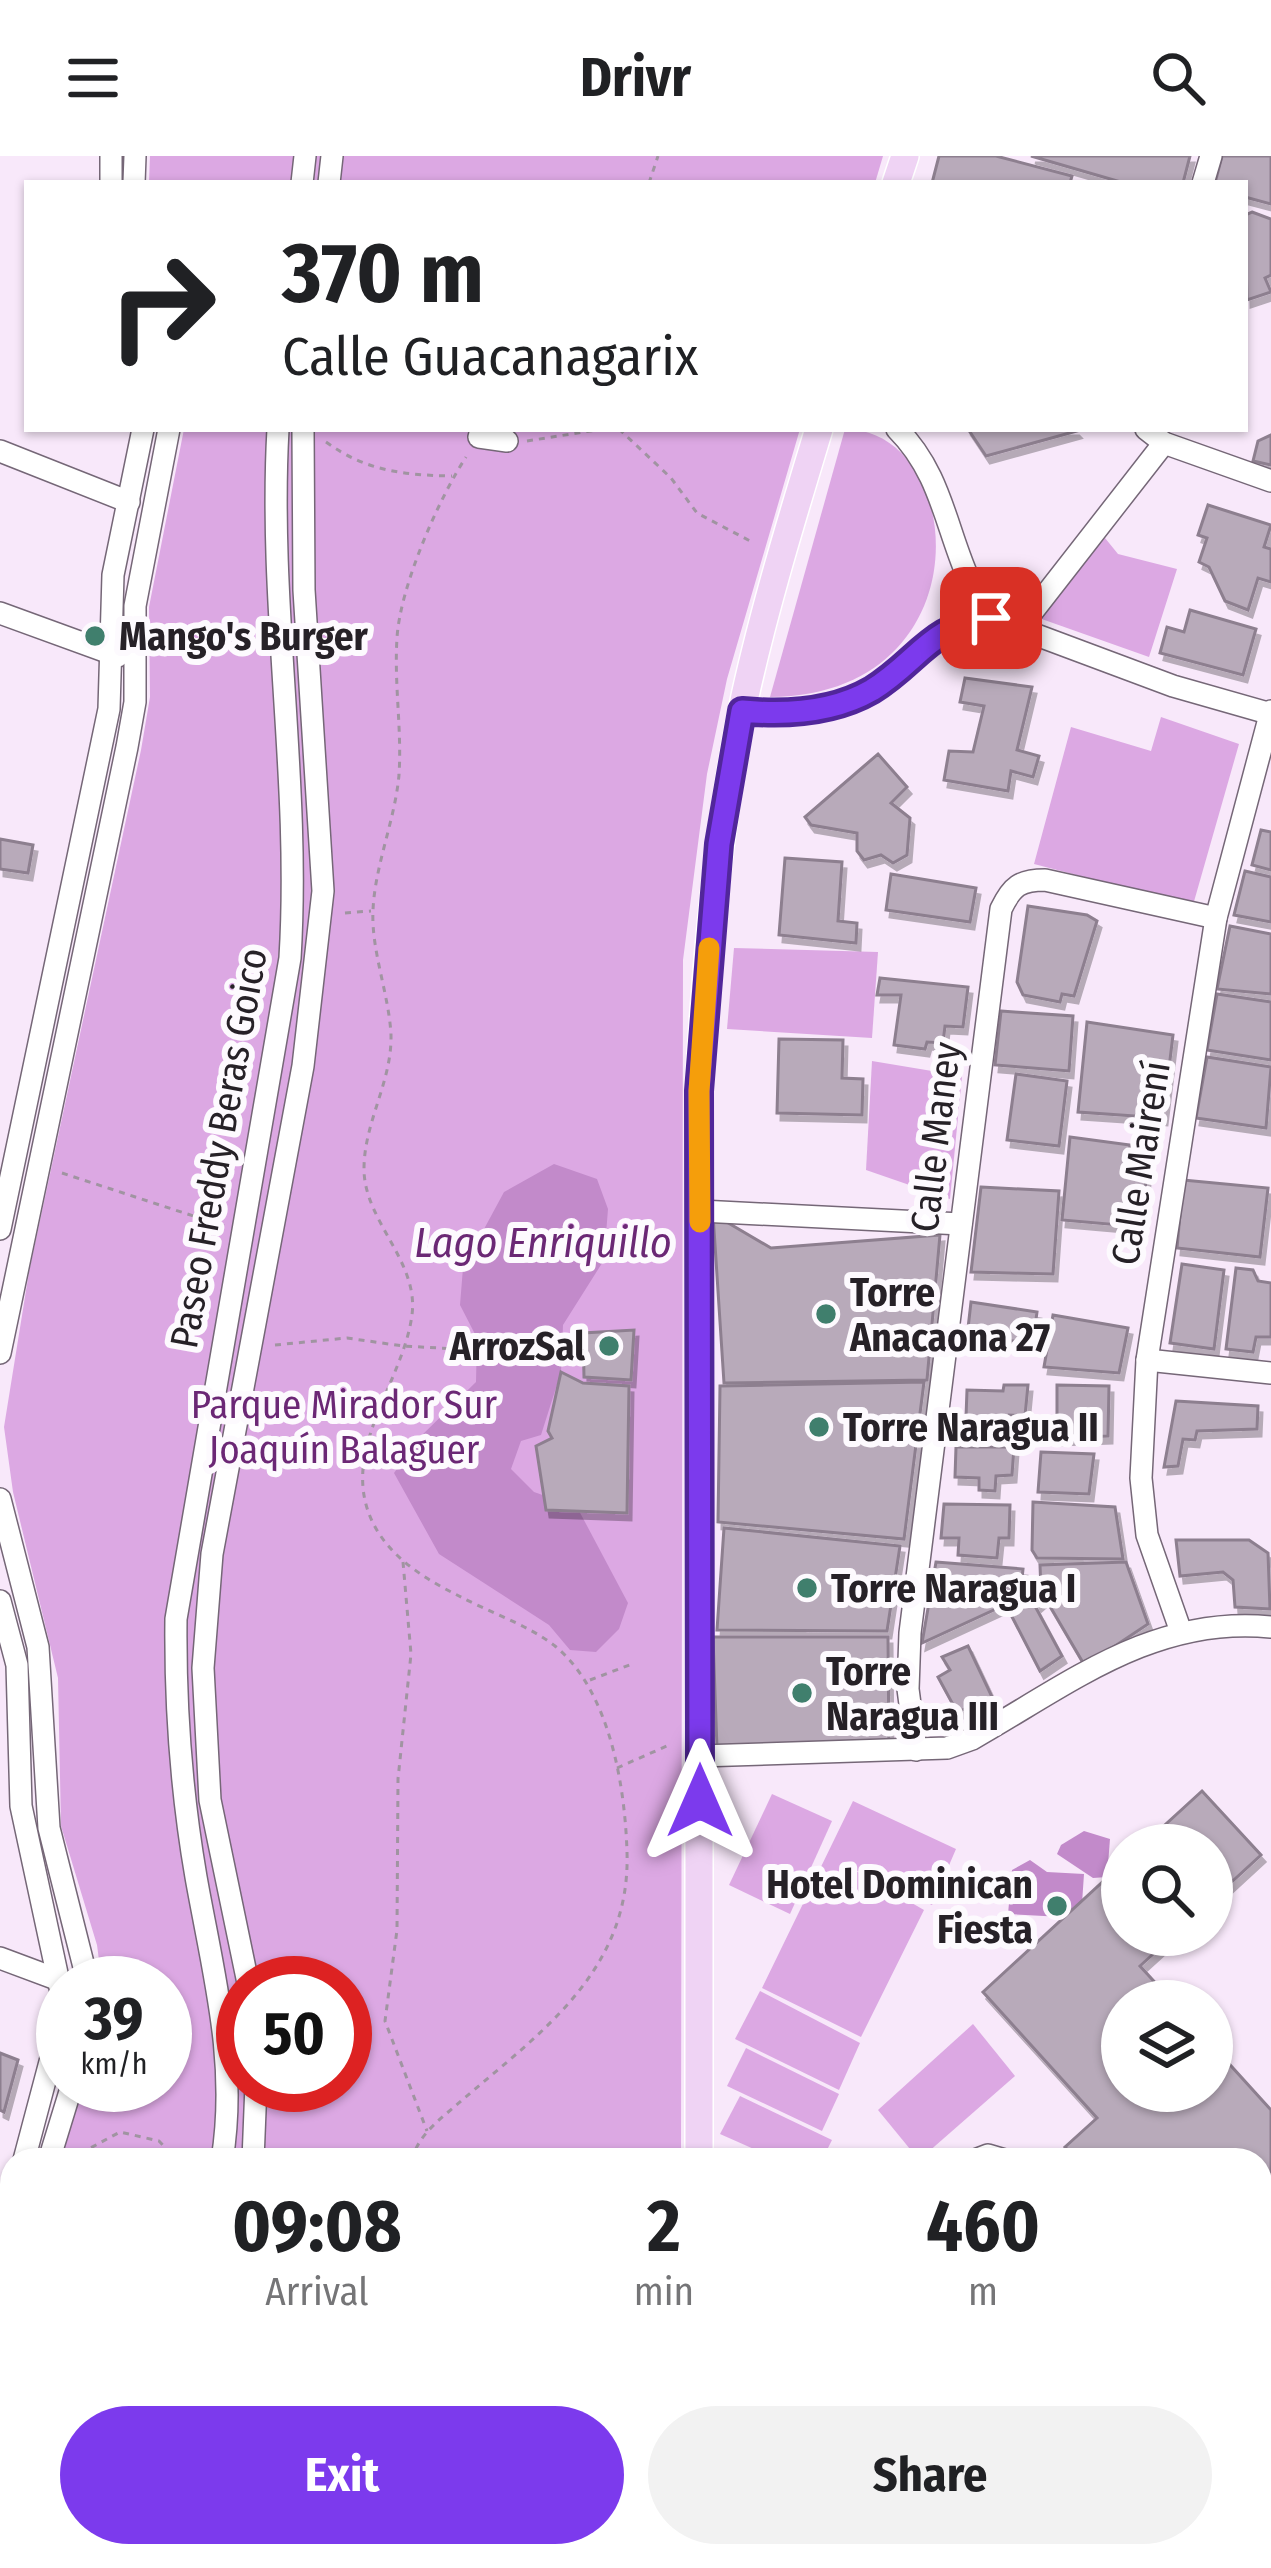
<!DOCTYPE html>
<meta charset="utf-8">
<style>
:root{--surface:#fff;--page:#f2f2f2;--text:#202124;--muted:#757577;--accent:#7c3aed}
body{margin:0;font-family:"Fira Sans Condensed",sans-serif;background:var(--page);color:var(--text);height:100vh;display:flex;flex-direction:column;font-size:45px;white-space:nowrap}
*{box-sizing:border-box;margin:0}
p{font-size:39px;color:var(--muted)}
.icon{flex:none;width:66px;height:66px;fill:none;stroke:currentColor;stroke-width:2;stroke-linecap:round;stroke-linejoin:round}
.map{position:relative;flex:1;overflow:hidden}
.drawer{position:absolute;left:0px;top:1992px;width:1272px;height:420px;display:flex;flex-direction:column;background:var(--surface);border-radius:36px 36px 0 0;box-shadow:0 3px 9px #0004}
.drawer>*{flex:none}
.top-card{position:absolute;left:24px;top:24px;width:1224px;height:252px;border-radius:0px;box-shadow:0 3px 9px #0004;background:#fff;color:var(--text);overflow:hidden}
.buttons{position:absolute;left:1101px;top:1668px;display:grid;gap:24px}
.buttons a{display:grid;place-items:center;width:132px;height:132px;border-radius:50%;background:var(--surface);box-shadow:0 3px 9px #0004;font-size:60px}
.speed{position:absolute;left:36px;top:1800px;display:flex;gap:24px;font-size:60px;font-weight:700;text-align:center}
.speed>*{display:grid;place-content:center;width:156px;height:156px;border-radius:50%;background:var(--surface);box-shadow:0 3px 9px #0004;line-height:1}
.speed small{font-size:30px;font-weight:400}
.speed .limit{border:18px solid #d22;background:#fff;color:#111}
.pin{position:absolute;display:grid;place-items:center;width:102px;height:102px;color:#fff;margin:-51px;border-radius:24px;box-shadow:0 6px 18px #0006}
.me{position:absolute;width:132px;margin:-66px;rotate:0deg;stroke-linejoin:round;filter:drop-shadow(0 0 9px #0008)}
.turn{display:flex;align-items:center;gap:42px;height:252px;padding:0 60px;font-size:54px}
.turn .icon{width:156px;height:156px;stroke-width:2.5}
.turn b{display:block;font-size:84px;line-height:102px}
.eta{display:flex;justify-content:space-evenly;align-items:center;height:204px;text-align:center}
.eta b{font-size:72px;font-weight:700;line-height:84px}
.button{display:flex;gap:24px;margin-top:auto;padding:24px 60px}
.button a{flex:1;height:138px;border-radius:72px;background:var(--accent);color:#fff;font-size:48px;font-weight:700;line-height:138px;text-align:center}
.button a+a{background:var(--page);color:var(--text)}
header{display:flex;justify-content:space-between;align-items:center;height:156px;padding:0 60px;background:var(--surface);font-size:54px;font-weight:700}
.map>svg:first-child{display:block}
.green{fill:#dca8e3;fill-rule:evenodd}
.water{fill:#c28aca}
.building{fill:#b8aaba;stroke:#8d7f8f;stroke-width:3;filter:url(#shadow)}
.lines{fill:none;stroke-linecap:round;stroke-linejoin:round}
.minor-casing{stroke:#756777;stroke-width:24}
.major-casing{stroke:#fff;stroke-width:30}
.path{stroke:#a094a1;stroke-width:3;stroke-dasharray:6 6;stroke-linecap:butt}
.minor{stroke:#fff;stroke-width:21}
.major{stroke:#efd3f4;stroke-width:27}
.route-casing{stroke:#51269a;stroke-width:30}
.route{stroke:#7c3aed;stroke-width:21}
.slow{stroke:#f59e0b;stroke-width:21}
.poi-dot{fill:#407f6d;stroke:#fdfafe;stroke-width:4.5}
.labels{text-anchor:middle;stroke-width:12;stroke-linejoin:round;paint-order:stroke}
.poi-label{font-size:39px;font-weight:bold;fill:#262127;stroke:#fdfafe;text-anchor:start}
.street-label{font-size:39px;fill:#262127;stroke:#fdfafe}
.park-label{font-size:39px;fill:#6b2775;stroke:#fdfafe}
.water-label{font-size:42px;font-style:italic;fill:#6b2875;stroke:#fdfafe}
</style>
<header><svg class="icon" aria-label="menu" viewBox="0 0 24 24"><path d="M4 6h16M4 12h16M4 18h16"/></svg>Drivr<svg class="icon" aria-label="search" viewBox="0 0 24 24"><circle cx="10" cy="10" r="6"/><path d="M15 15l6 6"/></svg></header>
<div class="map">
<svg width="1271" height="2412" viewBox="0 0 1271 2412">
<defs>
<filter id="shadow"><feDropShadow dx="4" dy="7" stdDeviation="0" flood-color="#0004"/></filter>
</defs>
<rect width="100%" height="100%" fill="#f8e8fa"/>
<g class="green">
<polygon points="150,0 883,0 875,27 149,27"/>
<path d="M 184,273 L 800,273 L 727,523 L 707,618 L 683,804 L 681,2004 L 60,2004 L 80,1929 L 165,1929 L 165,1827 L 102,1827 L 97,1789 L 61,1670 L 58,1522 L 13,1336 L 4,1271 L 29,1116 L 141,594 L 150,541 L 149,451 ZM 243,1827 L 345,1827 L 345,1929 L 243,1929 Z"/>
<path d="M 845,273 C 968,274 987,539 770,541 Z"/>
<polygon points="1105,382 1118,398 1177,413 1149,501 1036,461"/>
<polygon points="1161,561 1239,588 1193,749 1034,708 1071,571 1151,595"/>
<polygon points="734,792 878,796 872,882 727,873"/>
<polygon points="872,905 962,920 950,1043 866,1014"/>
<polygon points="772,1638 832,1665 790,1758 729,1729"/>
<polygon points="853,1645 956,1693 932,1749 851,1712 924,1754 861,1881 762,1832"/>
<polygon points="760,1835 860,1887 839,1934 735,1883"/>
<polygon points="973,1868 1015,1920 919,2004 878,1954"/>
<polygon points="746,1892 839,1938 822,1975 727,1930"/>
<polygon points="740,1940 832,1984 822,2004 779,2004 720,1978"/>
<polygon points="12,2176 12,2400 682,2400 682,2412 0,2412 0,2221"/>
</g>
<g class="water">
<polygon points="554,1008 597,1023 608,1053 604,1104 563,1169 561,1216 541,1279 521,1285 511,1313 534,1336 577,1351 628,1447 619,1473 596,1496 570,1494 549,1469 439,1398 394,1317 418,1283 476,1226 477,1182 460,1149 463,1112 504,1036"/>
<polygon points="1084,1675 1110,1683 1107,1721 1093,1722 1057,1698 1061,1689"/>
<polygon points="1030,1704 1047,1716 1084,1718 1081,1762 1008,1758 1012,1714"/>
</g>
<g class="building">
<polygon points="939,0 996,0 1072,20 1070,27 932,27"/>
<polygon points="1031,0 1190,0 1183,27 1124,27"/>
<polygon points="1222,0 1271,0 1271,48 1245,41 1245,27 1215,27"/>
<polygon points="1252,56 1271,63 1271,119 1265,122 1271,136 1247,144 1245,59"/>
<polygon points="968,273 1075,273 1077,275 986,300"/>
<polygon points="1271,279 1271,309 1253,305 1258,285"/>
<polygon points="1208,349 1271,369 1264,391 1271,393 1271,426 1258,422 1248,454 1225,445 1209,411 1199,406 1207,382 1198,379"/>
<polygon points="1190,454 1256,473 1243,519 1160,497 1167,471 1184,476"/>
<polygon points="965,522 1032,531 1017,594 1039,600 1033,621 1011,615 1008,635 944,624 949,595 973,596 984,550 960,546"/>
<polygon points="878,598 907,631 891,647 910,662 907,699 893,707 881,699 864,704 857,695 857,677 811,669 805,661"/>
<polygon points="1261,674 1271,676 1271,714 1252,709"/>
<polygon points="0,683 33,689 28,717 0,713"/>
<polygon points="785,702 842,706 838,765 857,767 856,787 779,779"/>
<polygon points="1245,715 1271,721 1271,766 1234,759"/>
<polygon points="891,718 976,732 970,766 886,754"/>
<polygon points="1028,750 1087,759 1097,765 1074,840 1062,838 1060,846 1023,839 1017,826"/>
<polygon points="1230,770 1271,778 1271,838 1217,833"/>
<polygon points="880,822 968,831 963,871 945,870 943,887 927,886 925,893 894,889 901,839 877,839"/>
<polygon points="1217,838 1271,846 1271,904 1207,894"/>
<polygon points="1001,855 1073,860 1069,915 995,909"/>
<polygon points="1087,866 1173,879 1163,962 1078,956"/>
<polygon points="779,883 843,884 842,922 863,923 862,959 777,957"/>
<polygon points="1207,901 1271,911 1266,972 1196,962"/>
<polygon points="1016,918 1067,925 1059,990 1007,984"/>
<polygon points="1070,981 1130,989 1126,1018 1146,1020 1145,1041 1125,1041 1119,1069 1062,1064"/>
<polygon points="1183,1024 1268,1032 1260,1101 1177,1092"/>
<polygon points="981,1031 1059,1035 1053,1118 971,1116"/>
<polygon points="713,1058 771,1092 940,1079 927,1224 724,1227"/>
<polygon points="1182,1108 1224,1114 1214,1193 1170,1187"/>
<polygon points="1236,1112 1253,1114 1258,1125 1271,1127 1271,1181 1256,1181 1253,1196 1226,1193"/>
<polygon points="971,1146 1037,1156 1033,1186 995,1184 994,1191 967,1181"/>
<polygon points="1053,1159 1128,1172 1119,1217 1044,1211"/>
<polygon points="634,1174 631,1224 584,1221 583,1177"/>
<polygon points="561,1216 583,1227 629,1230 627,1357 546,1354 536,1290 552,1282 548,1275"/>
<polygon points="924,1226 904,1383 718,1366 720,1230"/>
<polygon points="1004,1229 1028,1229 1025,1260 1009,1259 1006,1276 973,1276 973,1261 966,1261 967,1234 1003,1235"/>
<polygon points="1057,1229 1109,1230 1108,1280 1057,1282"/>
<polygon points="1176,1245 1258,1250 1257,1273 1197,1275 1195,1284 1183,1283 1178,1310 1164,1311"/>
<polygon points="956,1291 1014,1291 1012,1319 996,1320 995,1335 979,1334 979,1322 955,1321"/>
<polygon points="1041,1296 1094,1298 1089,1338 1038,1336"/>
<polygon points="1033,1346 1115,1351 1123,1403 1037,1402 1032,1394"/>
<polygon points="944,1348 1010,1349 1009,1382 999,1382 997,1402 958,1399 959,1382 941,1382"/>
<polygon points="724,1372 900,1390 887,1475 717,1474"/>
<polygon points="1176,1384 1249,1384 1268,1397 1270,1453 1235,1451 1233,1424 1223,1416 1180,1420"/>
<polygon points="936,1406 1023,1413 1020,1442 922,1487"/>
<polygon points="1126,1406 1148,1468 1085,1510 1041,1435 1040,1409"/>
<polygon points="1036,1435 1042,1444 1035,1450 1062,1500 1040,1515 1008,1453"/>
<polygon points="713,1481 888,1481 889,1594 717,1593"/>
<polygon points="968,1490 993,1543 957,1556 938,1521 950,1514 942,1501"/>
<polygon points="1202,1635 1261,1699 1212,1744 1212,1689 1143,1689"/>
<polygon points="1122,1708 1122,1779 1174,1779 1140,1810 1172,1845 1122,1845 1122,1935 1212,1935 1212,1889 1271,1954 1271,2015 1260,2025 1260,2004 1077,2004 1065,1991 1097,1962 983,1836"/>
<polygon points="0,1897 18,1904 4,1956 0,1954"/>
<polygon points="1260,2189 1271,2189 1271,2287 1260,2289"/>
<polygon points="1271,2306 1271,2364 1260,2365 1260,2307"/>
<polygon points="717,2400 897,2400 899,2412 717,2412"/>
<polygon points="940,2400 1018,2400 1019,2412 942,2412"/>
</g>
<g class="lines">
<g class="minor-casing">
<g id="minor">
<polyline points="111,0 111,27"/>
<polyline points="134,27 135,0"/>
<polyline points="302,27 305,0"/>
<polyline points="329,27 332,0"/>
<polyline points="1203,27 1211,0"/>
<path d="M 897,273 C 952,328 945,398 991,462"/>
<polyline points="1146,273 1164,287 1271,325"/>
<polyline points="479,281 507,285"/>
<polyline points="0,295 129,346"/>
<polyline points="0,457 118,500"/>
<polyline points="1019,473 1164,287"/>
<path d="M 742,555 C 785,559 834,556 872,534 C 919,505 930,470 991,462 L 1173,530 L 1271,558"/>
<polyline points="701,1055 961,1068"/>
<polyline points="0,1073 109,553 113,419 143,273"/>
<polyline points="0,1197 127,591 135,546 135,450 169,273"/>
<polyline points="1147,1204 1271,1217"/>
<polyline points="0,1343 38,1491 49,1672 88,1827"/>
<polyline points="0,1445 17,1509 21,1650 61,1836 59,1872 24,2004"/>
<polyline points="1180,1473 1147,1379 1141,1322 1147,1204 1216,762 1271,555"/>
<path d="M 916,1594 L 908,1533 L 910,1477 L 1001,753 C 1012,730 1020,724 1045,724 L 1216,762"/>
<path d="M 700,1600 L 947,1592 L 972,1583 C 1069,1528 1154,1459 1271,1471"/>
<polyline points="0,1802 67,1827"/>
<polyline points="248,1827 210,1644 203,1512 212,1398 303,910 323,735 304,434 303,273"/>
<polyline points="49,2004 72,1929"/>
<path d="M 222,2004 C 238,1906 213,1817 196,1721 C 181,1634 175,1552 176,1463 L 290,802 C 301,625 268,450 278,273"/>
<polyline points="253,2004 256,1929"/>
<polyline points="975,2004 988,1999 1005,2004"/>
<polyline points="0,2089 12,2046"/>
<polyline points="0,2167 12,2127"/>
<polyline points="1260,2168 1271,2168"/>
<polyline points="134,2400 134,2412"/>
<polyline points="160,2400 161,2412"/>
<polyline points="919,2400 921,2412"/>
<polyline points="1148,2406 1271,2400"/>
</g>
</g>
<g class="major-casing">
<g id="major">
<polyline points="896,27 905,0"/>
<path d="M 699,2004 L 699,935 C 706,802 718,670 745,540 C 765,450 792,362 819,273"/>
<polyline points="700,2400 700,2412"/>
</g>
</g>
<g class="path">
<polyline points="649,27 658,0"/>
<polyline points="619,273 671,322 697,357 752,386"/>
<polyline points="527,285 603,273"/>
<path d="M 326,286 C 366,315 403,319 452,320"/>
<polyline points="345,757 371,755"/>
<polyline points="62,1017 224,1070"/>
<polyline points="275,1189 347,1182 403,1190 585,1200"/>
<polyline points="403,1406 411,1498 398,1623 397,1774 385,1865 427,1975"/>
<polyline points="590,1524 632,1508"/>
<polyline points="617,1612 669,1589"/>
<polyline points="70,2003 120,1976 159,1985 177,2004"/>
<path d="M 412,2004 C 418,1978 442,1962 461,1945 C 540,1877 631,1815 627,1696 C 625,1628 609,1534 555,1490 C 528,1469 489,1456 459,1440 C 425,1423 389,1401 372,1365 C 339,1294 403,1227 412,1159 C 419,1105 364,1065 364,1013 C 364,966 392,926 391,879 C 389,838 371,795 373,754 C 375,709 395,664 399,619 C 402,574 394,528 397,482 C 400,431 438,344 466,301"/>
<polyline points="427,2412 430,2400"/>
</g>
<use href="#minor" class="minor"/>
<use href="#major" class="major"/>
</g>
<g class="lines">
<g class="route-casing">
<path id="route" d="M 700,1645 L 699,935 L 719,688 L 742,555 C 785,559 834,556 872,534 C 919,505 929,470 991,462"/>
</g>
<use href="#route" class="route"/>
<polyline class="slow" points="700,1066 699,935 709,792"/>
</g>
<g class="poi-dot">
<circle cx="95" cy="480" r="12"/>
<circle cx="826" cy="1158" r="12"/>
<circle cx="609" cy="1190" r="12"/>
<circle cx="819" cy="1271" r="12"/>
<circle cx="807" cy="1432" r="12"/>
<circle cx="802" cy="1537" r="12"/>
<circle cx="1057" cy="1750" r="12"/>
</g>
<g class="labels">
<g class="poi-label">
<text x="119" y="494">Mango's Burger</text>
<text x="850" y="1150">Torre<tspan x="850" dy="45">Anacaona 27</tspan></text>
<text x="585" y="1204" text-anchor="end">ArrozSal</text>
<text x="843" y="1285">Torre Naragua II</text>
<text x="831" y="1446">Torre Naragua I</text>
<text x="826" y="1529">Torre<tspan x="826" dy="45">Naragua III</tspan></text>
<text x="1033" y="1742" text-anchor="end">Hotel Dominican<tspan x="1033" dy="45">Fiesta</tspan></text>
</g>
<g class="street-label">
<text transform="translate(935 981) rotate(-83)" y="14">Calle Maney</text>
<text transform="translate(218 992) rotate(-80)" y="14">Paseo Freddy Beras Goico</text>
<text transform="translate(1140 1007) rotate(-81)" y="14">Calle Mairení</text>
</g>
<g class="park-label">
<text x="344" y="1262">Parque Mirador Sur<tspan x="344" dy="45">Joaquín Balaguer</tspan></text>
</g>
<g class="water-label">
<text x="543" y="1101">Lago Enriquillo</text>
</g>
</g>
</svg>
<div class="buttons">
<a><svg class="icon" aria-label="search" viewBox="0 0 24 24"><circle cx="10" cy="10" r="6"/><path d="M15 15l6 6"/></svg></a>
<a><svg class="icon" aria-label="layers" viewBox="0 0 24 24"><path d="M12 4l9 5-9 5-9-5zM3 14l9 5 9-5"/></svg></a>
</div>
<div class="speed"><div>39<small>km/h</small></div><div class="limit">50</div></div>
<div class="pin" style="left:991px;top:462px;background:#d93025"><svg class="icon" aria-label="arrive" viewBox="0 0 24 24"><path d="M6 21V4h12l-3 4 3 4H6"/></svg></div>
<svg class="me" style="left:700px;top:1645px" viewBox="-20 -20 40 40"><path d="M0-17L14 15 0 8-14 15z" fill="#7c3aed" stroke="#fff" stroke-width="4"/></svg>
<div class="top-card">
<div class="turn"><svg class="icon" aria-label="right" viewBox="0 0 24 24"><path d="M7 20v-9h11M14 6l5 5-5 5"/></svg><div><b>370 m</b>Calle Guacanagarix</div></div>
</div>
<section class="drawer">
<div class="eta">
<div><b>09:08</b><p>Arrival</p></div>
<div><b>2</b><p>min</p></div>
<div><b>460</b><p>m</p></div>
</div>
<div class="button"><a>Exit</a><a>Share</a></div>
</section>
</div>
